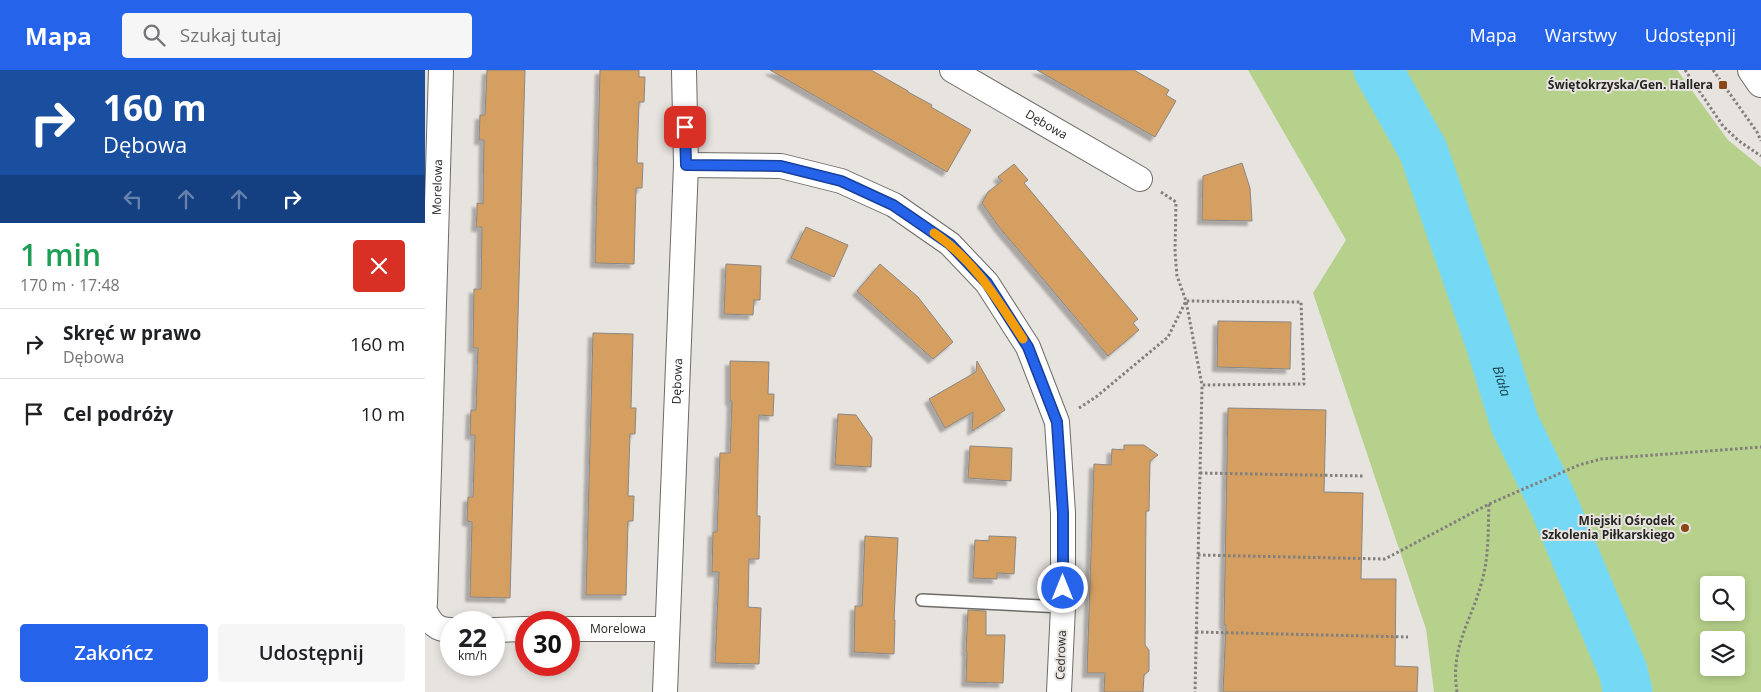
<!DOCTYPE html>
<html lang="pl">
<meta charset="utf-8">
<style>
:root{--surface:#fff;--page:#f6f6f6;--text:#202124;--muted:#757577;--line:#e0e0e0;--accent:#2563eb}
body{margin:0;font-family:"Open Sans",sans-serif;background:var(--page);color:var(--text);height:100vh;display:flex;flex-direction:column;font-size:19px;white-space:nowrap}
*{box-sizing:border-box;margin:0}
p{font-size:16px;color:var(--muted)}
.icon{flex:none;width:28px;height:28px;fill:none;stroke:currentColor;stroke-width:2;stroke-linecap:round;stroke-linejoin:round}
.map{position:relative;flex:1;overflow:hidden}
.details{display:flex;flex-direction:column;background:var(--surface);width:425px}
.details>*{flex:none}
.guide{background:#1a4fa0;color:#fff;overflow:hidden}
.fabs{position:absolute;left:1275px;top:506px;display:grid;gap:10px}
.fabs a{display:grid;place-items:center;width:45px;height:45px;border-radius:5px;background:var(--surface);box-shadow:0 2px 8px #0003;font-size:25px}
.speed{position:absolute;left:15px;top:541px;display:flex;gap:10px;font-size:25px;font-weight:700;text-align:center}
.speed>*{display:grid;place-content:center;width:65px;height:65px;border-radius:50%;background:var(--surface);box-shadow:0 2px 8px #0003;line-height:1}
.speed small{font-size:12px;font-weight:400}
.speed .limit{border:8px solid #d22;background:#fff;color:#111}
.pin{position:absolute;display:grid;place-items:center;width:42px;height:42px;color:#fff;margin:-21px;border-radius:10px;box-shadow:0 2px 8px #0006}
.me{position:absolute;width:55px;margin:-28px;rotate:0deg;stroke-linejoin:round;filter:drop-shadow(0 0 4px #0008)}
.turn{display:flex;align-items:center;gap:18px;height:105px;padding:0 20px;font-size:22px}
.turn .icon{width:65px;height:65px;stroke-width:2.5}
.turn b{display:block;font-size:35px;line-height:42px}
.lanes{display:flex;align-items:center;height:48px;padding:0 20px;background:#0003;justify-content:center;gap:25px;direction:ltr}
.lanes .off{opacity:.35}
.round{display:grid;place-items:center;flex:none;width:52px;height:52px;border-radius:5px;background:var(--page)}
.overview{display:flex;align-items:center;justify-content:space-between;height:85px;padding:0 20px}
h1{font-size:30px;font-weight:600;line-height:38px;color:#1e9e55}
.cta{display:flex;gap:10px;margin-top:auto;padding:10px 20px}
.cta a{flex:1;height:58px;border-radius:5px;background:var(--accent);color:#fff;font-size:20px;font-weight:600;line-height:58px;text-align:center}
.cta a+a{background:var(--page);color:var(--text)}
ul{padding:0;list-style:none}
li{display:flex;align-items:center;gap:15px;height:70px;padding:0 20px;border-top:1px solid var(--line)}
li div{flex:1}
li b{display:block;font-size:19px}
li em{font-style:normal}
header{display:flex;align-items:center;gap:30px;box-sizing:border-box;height:70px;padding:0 25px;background:var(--accent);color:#fff}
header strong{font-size:24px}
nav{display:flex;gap:28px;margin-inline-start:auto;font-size:18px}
.search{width:350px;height:45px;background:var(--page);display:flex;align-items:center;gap:12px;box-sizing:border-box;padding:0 18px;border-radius:5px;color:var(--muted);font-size:19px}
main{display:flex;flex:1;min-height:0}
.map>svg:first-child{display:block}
.green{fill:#b6d18b;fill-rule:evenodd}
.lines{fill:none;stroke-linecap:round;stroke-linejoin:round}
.river{stroke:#75d9f5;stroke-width:49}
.building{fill:#d59f62;stroke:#8a8783;filter:url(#shadow)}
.lane-casing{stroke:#6e6b67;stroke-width:14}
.street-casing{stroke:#6e6b67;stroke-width:26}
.secondary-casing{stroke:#6e6b67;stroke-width:30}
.path{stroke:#827f7c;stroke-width:3;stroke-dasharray:2.5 2.5;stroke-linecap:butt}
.lane{stroke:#fff;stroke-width:11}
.street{stroke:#fff;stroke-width:24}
.secondary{stroke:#fff;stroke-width:28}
.route-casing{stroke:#184099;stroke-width:12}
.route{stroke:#2563eb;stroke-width:9}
.slow{stroke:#f59e0b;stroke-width:9}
.poi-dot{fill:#8a4718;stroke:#e7e3df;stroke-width:2}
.labels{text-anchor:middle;stroke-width:4;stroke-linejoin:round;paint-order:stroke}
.poi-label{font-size:12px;font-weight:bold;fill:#262523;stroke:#e7e3df;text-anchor:end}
.street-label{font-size:12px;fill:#262523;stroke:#e7e3df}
.water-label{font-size:14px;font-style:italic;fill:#184551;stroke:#e7e3df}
</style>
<header>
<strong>Mapa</strong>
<div class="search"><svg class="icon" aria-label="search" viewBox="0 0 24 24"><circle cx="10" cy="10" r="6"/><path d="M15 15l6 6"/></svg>Szukaj tutaj</div>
<nav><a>Mapa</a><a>Warstwy</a><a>Udostępnij</a></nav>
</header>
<main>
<section class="details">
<div class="guide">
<div class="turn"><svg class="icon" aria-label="right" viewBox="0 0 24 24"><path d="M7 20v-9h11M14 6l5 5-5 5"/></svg><div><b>160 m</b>Dębowa</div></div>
<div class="lanes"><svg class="icon off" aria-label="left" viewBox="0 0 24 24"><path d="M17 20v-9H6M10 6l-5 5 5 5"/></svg><svg class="icon off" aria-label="ahead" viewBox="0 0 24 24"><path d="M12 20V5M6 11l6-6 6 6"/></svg><svg class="icon off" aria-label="ahead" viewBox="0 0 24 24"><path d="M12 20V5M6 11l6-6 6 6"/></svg><svg class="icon" aria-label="right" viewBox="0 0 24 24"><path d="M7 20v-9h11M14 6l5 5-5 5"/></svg></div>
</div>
<div class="overview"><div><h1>1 min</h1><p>170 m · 17:48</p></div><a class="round" style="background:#d93025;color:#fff"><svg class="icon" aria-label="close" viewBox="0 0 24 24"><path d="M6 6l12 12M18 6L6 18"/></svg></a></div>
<ul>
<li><svg class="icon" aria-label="right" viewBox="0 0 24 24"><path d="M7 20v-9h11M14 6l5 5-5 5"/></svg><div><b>Skręć w prawo</b><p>Dębowa</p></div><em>160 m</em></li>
<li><svg class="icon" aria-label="arrive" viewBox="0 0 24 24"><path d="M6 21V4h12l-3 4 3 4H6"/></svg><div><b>Cel podróży</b></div><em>10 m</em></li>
</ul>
<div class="cta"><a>Zakończ</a><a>Udostępnij</a></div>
</section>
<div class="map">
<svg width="1336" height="622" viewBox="0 0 1336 622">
<defs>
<filter id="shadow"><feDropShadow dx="-4.5" dy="4.5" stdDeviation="1" flood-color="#0004"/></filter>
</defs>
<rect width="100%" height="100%" fill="#e7e3df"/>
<path class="green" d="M 823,0 L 1252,0 L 1303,70 L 1336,97 L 1336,622 L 1009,622 L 1001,559 L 888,223 L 921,170 ZM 1284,515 L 1311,515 L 1311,542 L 1284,542 ZM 1284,570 L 1311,570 L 1311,598 L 1284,598 Z"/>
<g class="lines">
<path class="river" id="s1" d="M 953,0 L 998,80 L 1066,276 L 1090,354 L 1126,428 L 1198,601 L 1203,622"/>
</g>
<g class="building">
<polygon points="62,0 100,0 85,528 45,527 47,452 42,451 43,427 48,427 50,365 45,365 46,340 51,340 53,278 48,278 49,219 56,219 57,157 51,157 52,144 52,133 58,134 59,70 54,70 55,45 60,45"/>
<polygon points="175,0 214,0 214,7 220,7 219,32 214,32 212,93 218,93 217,118 211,118 209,194 170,193"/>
<polygon points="345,0 446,0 483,21 483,22 507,35 506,37 546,60 522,102"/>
<polygon points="612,0 709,0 744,20 741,25 751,31 730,67"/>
<polygon points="817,93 825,118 827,151 777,150 778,106"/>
<polygon points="589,94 603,110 599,113 713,249 708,253 714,260 683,286 574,157 557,133 563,122 577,111 573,107"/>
<polygon points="381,157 423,175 409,207 366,188"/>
<polygon points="301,194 336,196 335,230 329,230 328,245 299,244"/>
<polygon points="455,194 493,227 528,272 508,289 432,221"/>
<polygon points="793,251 866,252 865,299 792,297"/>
<polygon points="168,263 208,264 206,338 211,338 210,364 205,364 203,426 209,426 208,451 203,451 201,525 161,525"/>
<polygon points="305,291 344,292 343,324 349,324 348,346 334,345 332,446 335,446 334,489 324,489 323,537 336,538 334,594 290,593 294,502 287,502 288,462 292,462 295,383 305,383 307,331 305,331"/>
<polygon points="552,291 580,340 547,361 548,342 520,358 504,329 551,302"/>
<polygon points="803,338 901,340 899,422 938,423 936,509 971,509 970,596 993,597 992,622 798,622 801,555 799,555"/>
<polygon points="413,344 431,345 447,368 446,397 410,395"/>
<polygon points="699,375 719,375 733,385 725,391 724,441 721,441 720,575 724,580 724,601 719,605 718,622 679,622 680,603 662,603 669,394 686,395 687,379 699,380"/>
<polygon points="545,376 587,378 586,411 543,408"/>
<polygon points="440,466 473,468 469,550 470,550 469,584 429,582 430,536 437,536"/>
<polygon points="564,466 591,467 589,504 572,503 572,509 548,508 550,470 564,471"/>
<polygon points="543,540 561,541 561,565 580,565 578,613 541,612 542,582 541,581"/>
</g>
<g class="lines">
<g class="lane-casing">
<polyline id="lane" points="497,530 638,537"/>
</g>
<g class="street-casing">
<g id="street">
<path id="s2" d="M 527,0 L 715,109"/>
<polyline points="261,95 356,96 416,111 469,135 525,174 562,213 603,277 632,352 638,443 638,537 634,622"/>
<path id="s3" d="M 0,533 L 16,0"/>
<path d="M 0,541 C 6,553 11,560 26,560"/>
<path id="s4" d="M 144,559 L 242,559"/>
<polyline points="69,560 101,559"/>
<path id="s5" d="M 240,622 L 261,95 L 259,0"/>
</g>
</g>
<g class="secondary-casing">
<polyline id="secondary" points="1327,0 1336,13"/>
</g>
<g class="path">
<polyline points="1260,0 1298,56 1314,71 1336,86"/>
<polyline points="1288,0 1332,62 1336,71"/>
<polyline points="736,122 751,132 750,182 752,206 761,231 777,315"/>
<polyline points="654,338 671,327 743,267 761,231 876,232 879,314 777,315 770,622"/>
<polyline points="775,403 938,406"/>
<polyline points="773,485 960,489 1064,434 1154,395 1176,389 1336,377"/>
<polyline points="771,562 983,567"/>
<path d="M 1032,622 C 1025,576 1046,553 1057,511 C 1064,486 1063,460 1064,434"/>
</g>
<use href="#lane" class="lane"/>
<use href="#street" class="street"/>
<use href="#secondary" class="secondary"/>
</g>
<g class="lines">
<g class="route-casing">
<polyline id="route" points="260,57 261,95 356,96 416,111 468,135 525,174 562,213 603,277 632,352 638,443 638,518"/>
</g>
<use href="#route" class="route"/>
<path class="slow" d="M 509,163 C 550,191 572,229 598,269"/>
</g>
<g class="poi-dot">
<rect x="1293" y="10" width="10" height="10" rx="2.5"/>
<circle cx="1260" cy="458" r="5"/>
</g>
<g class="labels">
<g class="poi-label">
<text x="1288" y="19">Świętokrzyska/Gen. Hallera</text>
<text x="1250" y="455">Miejski Ośrodek<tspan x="1250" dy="14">Szkolenia Piłkarskiego</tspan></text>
</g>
<g class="street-label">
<text dy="4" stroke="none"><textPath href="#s2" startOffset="109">Dębowa</textPath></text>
<text dy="4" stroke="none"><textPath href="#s3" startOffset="416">Morelowa</textPath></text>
<text dy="4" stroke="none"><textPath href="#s5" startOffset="311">Dębowa</textPath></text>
<text dy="4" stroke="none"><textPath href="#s4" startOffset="49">Morelowa</textPath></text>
<text transform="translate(636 585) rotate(-88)" y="4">Cedrowa</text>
</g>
<g class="water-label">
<text dy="5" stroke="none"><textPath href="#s1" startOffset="336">Biała</textPath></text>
</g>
</g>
</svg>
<div class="fabs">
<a><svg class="icon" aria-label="search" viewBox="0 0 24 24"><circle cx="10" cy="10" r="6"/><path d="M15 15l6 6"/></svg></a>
<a><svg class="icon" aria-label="layers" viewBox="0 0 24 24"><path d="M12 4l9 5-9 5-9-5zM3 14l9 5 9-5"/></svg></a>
</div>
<div class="speed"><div>22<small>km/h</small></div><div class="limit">30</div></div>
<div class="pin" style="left:260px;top:57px;background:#d93025"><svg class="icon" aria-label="arrive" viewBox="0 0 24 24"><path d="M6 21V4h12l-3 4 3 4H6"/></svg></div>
<svg class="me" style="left:638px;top:518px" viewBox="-20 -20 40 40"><circle r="17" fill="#2563eb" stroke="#fff" stroke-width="3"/><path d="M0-11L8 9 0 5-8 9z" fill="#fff"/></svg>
</div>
</main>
